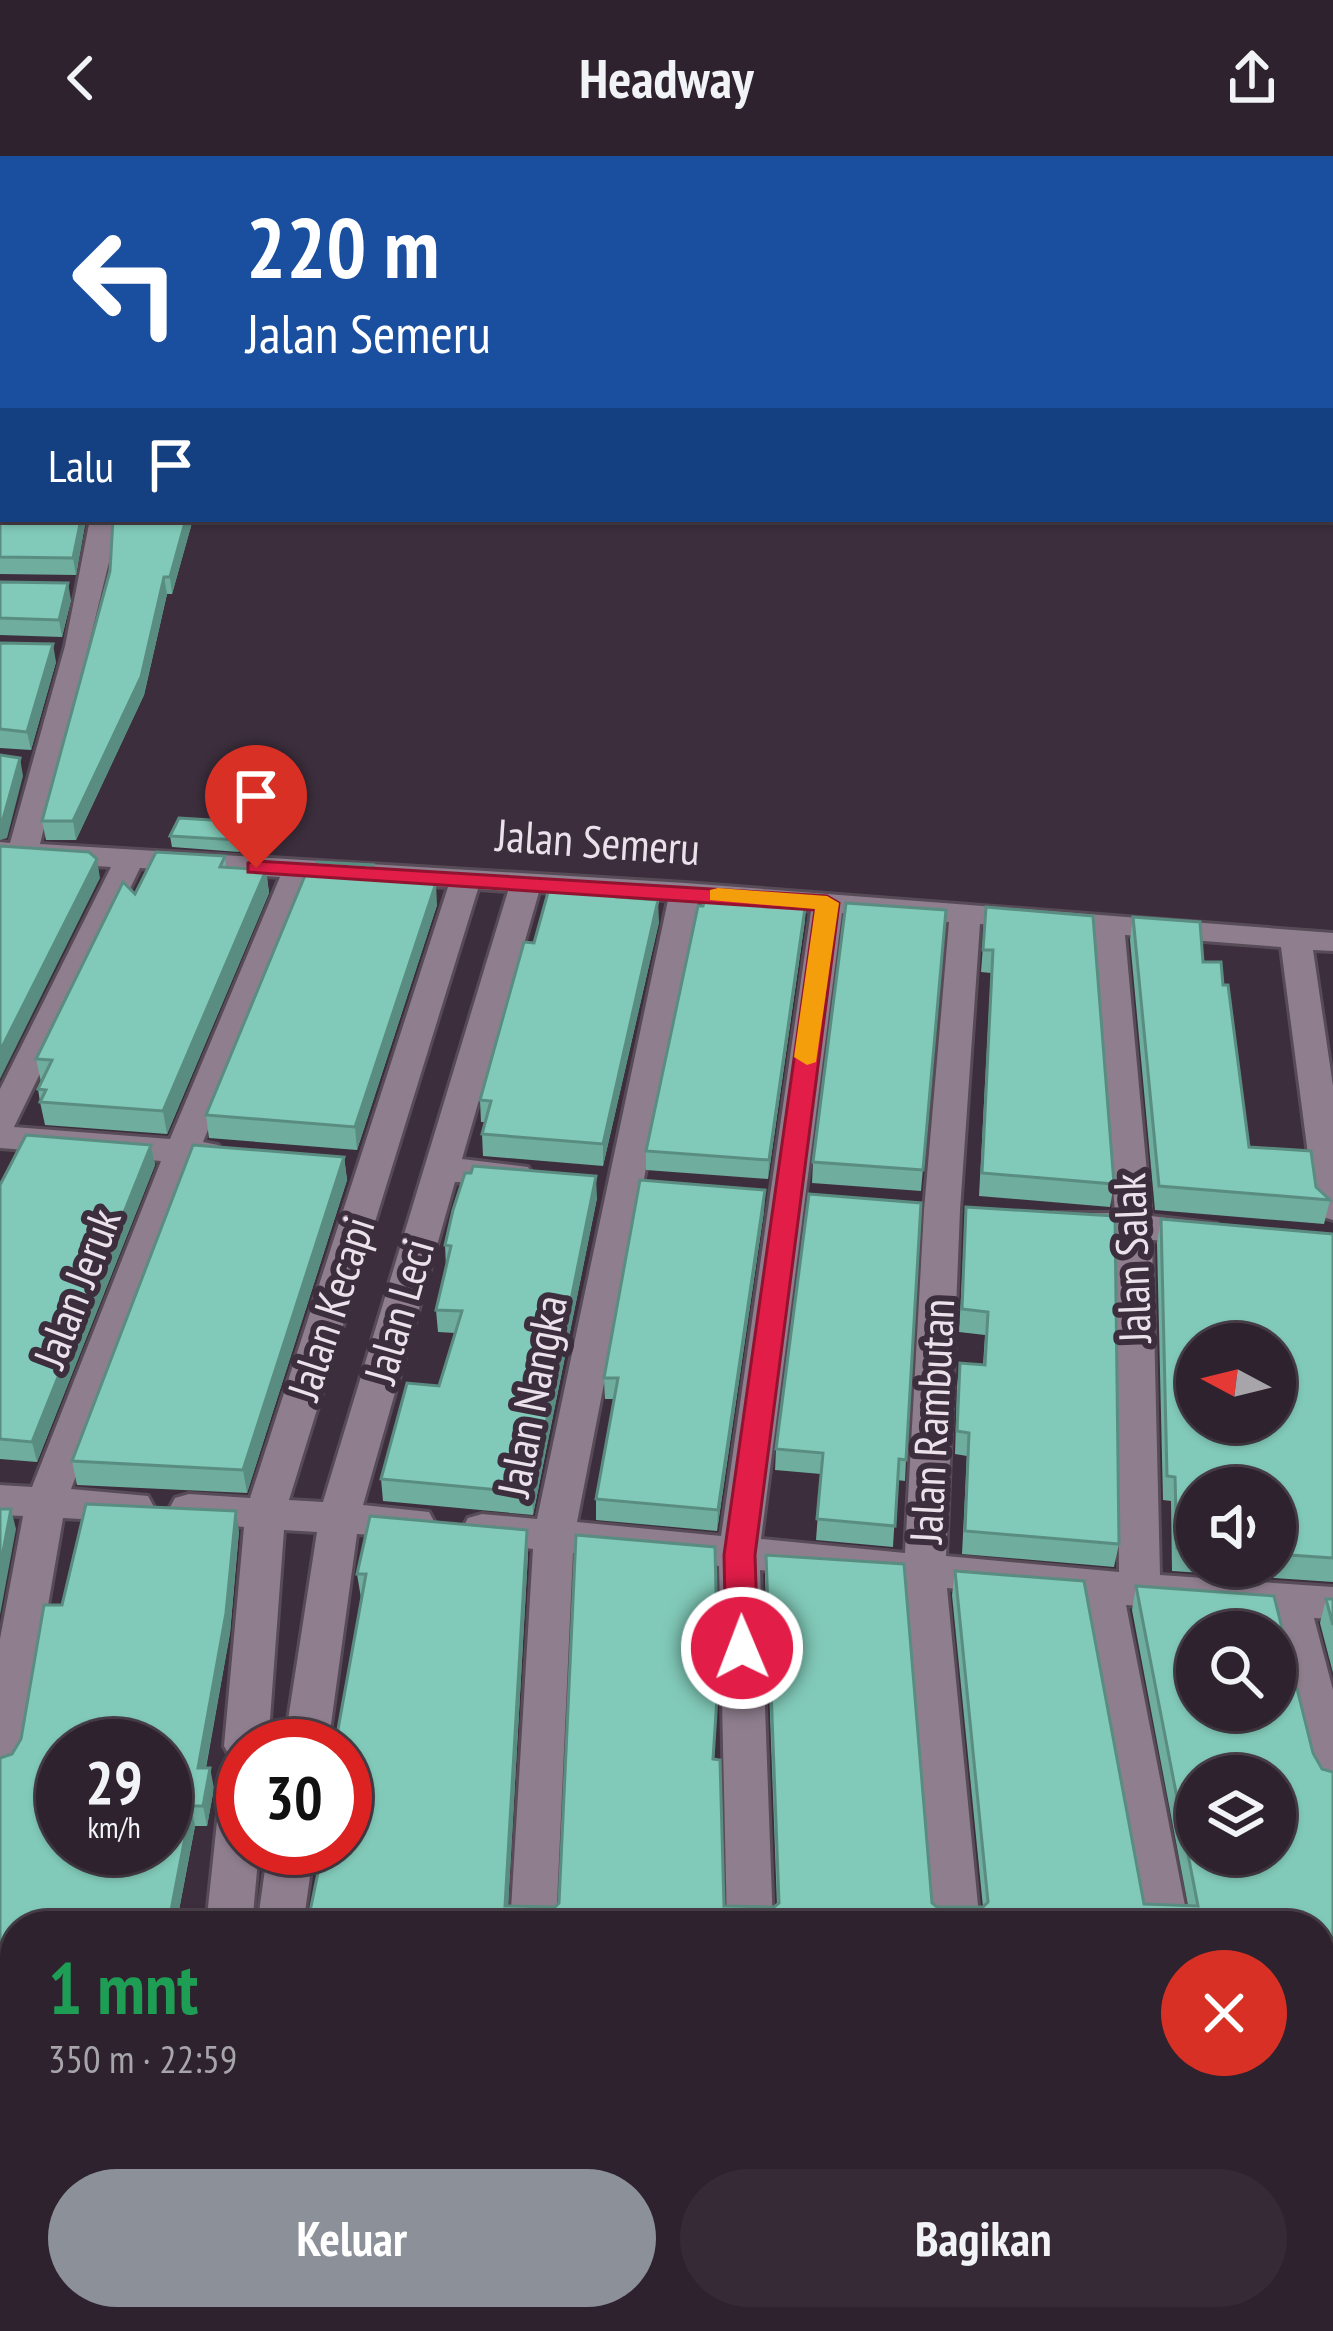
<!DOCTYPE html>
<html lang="id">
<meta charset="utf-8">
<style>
:root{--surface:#2d222d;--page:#352a35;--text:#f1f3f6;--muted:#a7a4aa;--line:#483f49;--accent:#8c9099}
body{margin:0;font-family:"PT Sans Narrow",sans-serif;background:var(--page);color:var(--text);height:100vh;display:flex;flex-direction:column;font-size:45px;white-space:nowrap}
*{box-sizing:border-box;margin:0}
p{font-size:39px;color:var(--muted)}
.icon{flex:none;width:66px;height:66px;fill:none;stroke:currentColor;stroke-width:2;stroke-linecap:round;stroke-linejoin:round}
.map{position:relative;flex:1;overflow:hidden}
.drawer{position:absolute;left:0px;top:1755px;width:1335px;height:420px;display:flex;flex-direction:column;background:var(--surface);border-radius:48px 48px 0 0;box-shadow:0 3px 9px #0004,0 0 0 3px var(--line)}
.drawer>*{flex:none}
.guide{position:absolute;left:0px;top:0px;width:1335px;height:366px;box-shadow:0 3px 9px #0004,0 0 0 3px var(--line);background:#1a4fa0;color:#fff;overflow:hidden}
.needle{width:78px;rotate:277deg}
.buttons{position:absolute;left:1176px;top:1167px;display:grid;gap:24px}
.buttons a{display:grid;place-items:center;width:120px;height:120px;border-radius:50%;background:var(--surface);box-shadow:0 3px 9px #0004,0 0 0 3px var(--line);font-size:60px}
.speed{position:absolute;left:36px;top:1563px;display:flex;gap:24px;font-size:60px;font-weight:700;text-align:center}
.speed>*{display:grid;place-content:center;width:156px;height:156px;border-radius:50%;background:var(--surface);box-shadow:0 3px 9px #0004,0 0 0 3px var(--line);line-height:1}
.speed small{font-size:30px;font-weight:400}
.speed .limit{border:18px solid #d22;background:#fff;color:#111}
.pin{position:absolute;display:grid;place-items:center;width:102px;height:102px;color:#fff;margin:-123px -51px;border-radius:50% 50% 50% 0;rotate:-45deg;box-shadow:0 0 12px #0007}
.pin .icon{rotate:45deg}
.me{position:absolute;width:132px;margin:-66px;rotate:359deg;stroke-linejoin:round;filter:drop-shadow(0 0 9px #0008)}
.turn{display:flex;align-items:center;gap:42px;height:252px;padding:0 48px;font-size:54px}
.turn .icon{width:156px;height:156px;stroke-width:2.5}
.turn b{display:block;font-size:84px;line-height:102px}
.then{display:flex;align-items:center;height:114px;padding:0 48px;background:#0003;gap:24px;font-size:45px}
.round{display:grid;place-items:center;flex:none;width:126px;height:126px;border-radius:63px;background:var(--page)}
.headline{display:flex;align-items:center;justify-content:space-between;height:204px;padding:0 48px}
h1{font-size:72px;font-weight:700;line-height:90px;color:#1e9e55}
.cta{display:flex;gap:24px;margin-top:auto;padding:24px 48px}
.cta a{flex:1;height:138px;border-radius:72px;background:var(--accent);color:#fff;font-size:48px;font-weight:700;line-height:138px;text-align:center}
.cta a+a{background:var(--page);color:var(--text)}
header{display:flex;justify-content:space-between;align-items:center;height:156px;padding:0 48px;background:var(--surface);font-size:54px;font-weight:700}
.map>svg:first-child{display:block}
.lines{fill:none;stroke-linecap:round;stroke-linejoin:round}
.minor-casing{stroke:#574b57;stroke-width:6}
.minor{fill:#8f7e8e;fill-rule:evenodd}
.wall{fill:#6fad9e;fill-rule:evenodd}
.shaded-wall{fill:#5a8d81}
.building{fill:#81c9b8;stroke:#5a8d81;stroke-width:3;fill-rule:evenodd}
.route{fill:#e11d48;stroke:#92132f;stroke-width:3}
.slow{fill:#f59e0b}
.labels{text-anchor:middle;stroke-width:12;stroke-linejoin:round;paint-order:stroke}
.street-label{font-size:45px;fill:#eae1ea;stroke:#3c2e3c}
</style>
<header><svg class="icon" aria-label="back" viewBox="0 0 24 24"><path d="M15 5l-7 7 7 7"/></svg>Headway<svg class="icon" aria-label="share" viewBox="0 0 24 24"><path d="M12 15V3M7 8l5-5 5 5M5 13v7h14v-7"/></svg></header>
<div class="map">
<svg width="1333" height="2175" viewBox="0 0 1333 2175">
<rect width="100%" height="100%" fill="#3c2e3c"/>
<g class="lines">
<g class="minor-casing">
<g id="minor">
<polygon points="1210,0 1230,0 1231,3 1211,3"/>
<rect x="1332" y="317" width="1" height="17"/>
<path d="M 90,363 L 114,363 L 109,406 L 40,688 L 685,727 L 1333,777 L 1333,795 L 1313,794 L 1333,930 L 1333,1064 L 1320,1060 L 1315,1052 L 1281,791 L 1125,779 L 1151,1060 L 1217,1068 L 1222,1076 L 1217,1084 L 1204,1088 L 1152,1084 L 1160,1419 L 1333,1431 L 1333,1463 L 1314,1462 L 1333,1534 L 1333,1637 L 1317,1632 L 1311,1619 L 1272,1459 L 1126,1449 L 1189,1770 L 1143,1770 L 1084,1445 L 947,1432 L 980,1770 L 934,1770 L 906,1428 L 760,1414 L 773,1770 L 727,1770 L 719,1410 L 573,1397 L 556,1770 L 510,1770 L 533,1393 L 468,1384 L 462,1373 L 468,1362 L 482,1358 L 537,1363 L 668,744 L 539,736 L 462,1003 L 528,1011 L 533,1019 L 528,1027 L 455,1026 L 363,1349 L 429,1356 L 435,1367 L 429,1378 L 415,1382 L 357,1378 L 328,1590 L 284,1590 L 317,1376 L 284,1374 L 268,1590 L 243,1590 L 243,1607 L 231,1603 L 224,1590 L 244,1371 L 175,1364 L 169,1353 L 175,1342 L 189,1338 L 250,1342 L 448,731 L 310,723 L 203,986 L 218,989 L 223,997 L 218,1005 L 195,1007 L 71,1333 L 148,1340 L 154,1351 L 148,1362 L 134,1366 L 63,1362 L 22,1601 L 16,1614 L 0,1619 L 0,1483 L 23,1360 L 0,1359 L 0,1329 L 32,1331 L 161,1005 L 0,992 L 0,933 L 111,711 L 0,704 L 0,686 L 10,687 L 65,490 ZM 140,712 L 280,721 L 170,983 L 14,971 ZM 478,733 L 508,735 L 323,1346 L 289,1344 ZM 698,746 L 811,755 L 721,1380 L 577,1366 ZM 842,757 L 949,766 L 924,1054 L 905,1397 L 761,1383 ZM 980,768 L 1094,777 L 1115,1057 L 1054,1057 L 1049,1065 L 1054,1073 L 1116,1081 L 1119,1416 L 946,1400 L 960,1054 Z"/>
<polygon points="243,1610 243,1692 259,1692 252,1770 206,1770 221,1628 227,1615"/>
<polygon points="268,1692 314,1692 303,1770 257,1770"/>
<polygon points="0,2009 15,2011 15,2059 0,2057"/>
<polygon points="1320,2126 1333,2127 1333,2175 1301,2170 1297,2160 1320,2160"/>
<polygon points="175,2160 227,2160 226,2175 174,2175"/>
<rect x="734" y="2160" width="52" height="15"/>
<polygon points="967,2160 1019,2160 1021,2175 969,2175"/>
<polygon points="1214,2160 1266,2160 1269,2175 1217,2175"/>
</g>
</g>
<use href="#minor" class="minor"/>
</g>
<g class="wall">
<polygon points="0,233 3,233 3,267 0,268"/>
<polygon points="3,267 3,332 0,333 0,269"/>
<polygon points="0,334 86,363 76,419 0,418"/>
<polygon points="193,363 172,438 167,438 144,539 76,684 46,684 42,665 110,415"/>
<polygon points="0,426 71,444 62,481 0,479"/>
<polygon points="0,487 56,506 31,594 0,592"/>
<polygon points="246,677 239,696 172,691 170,680"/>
<polygon points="225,700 226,711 266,714 269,737 167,978 45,969 40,946 38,933 41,926 36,903 135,738"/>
<polygon points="374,723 437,749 357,994 209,982 206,959"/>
<polygon points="619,734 619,741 659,766 603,1010 483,1000 482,978 485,966 481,966 480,944 534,787"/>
<polygon points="703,750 805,764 768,1023 646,1014 646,995"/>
<polygon points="986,751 1114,1028 1110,1051 979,1040 991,817 981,816"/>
<polygon points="946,754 921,1035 812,1027 813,1006"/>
<polygon points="1133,761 1203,806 1249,991 1316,1031 1330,1044 1324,1068 1155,1054 1130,784"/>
<polygon points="151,989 155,1009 37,1306 0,1303 0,1029"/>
<polygon points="344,1001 347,1024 247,1337 77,1329 72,1305"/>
<polygon points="765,1034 764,1055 717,1375 596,1364 596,1343 614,1243 605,1243 604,1222"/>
<polygon points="597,1042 533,1359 383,1345 381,1323 439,1230 455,1177 438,1176 436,1154 446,1111 445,1089"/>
<polygon points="966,1051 1119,1388 1114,1411 962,1398 967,1300 955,1298 957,1230 960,1207 983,1209 985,1179 959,1176"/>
<path d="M 1161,1063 L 1333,1078 L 1333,1426 L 1172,1415 L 1171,1345 L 1163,1344 L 1157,1087 ZM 1197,1332 L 1275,1332 L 1275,1410 L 1197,1410 Z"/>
<polygon points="776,1293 906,1304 905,1325 897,1324 893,1391 816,1384 821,1318 775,1314"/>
<polygon points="527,1374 528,1398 508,1750 555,1751 559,1747 718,1526 714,1603 724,1750 774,1751 777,1749 765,1422 766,1399 932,1747 937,1751 983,1751 952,1439 955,1415 1144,1748 1188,1749 1132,1454 1136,1430 1313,1597 1322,1613 1333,1616 1333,2123 1320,2122 1320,1770 307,1770 345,1692 361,1442 357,1418"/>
<polygon points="239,1375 230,1477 206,1612 214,1632 207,1670 195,1670 176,1770 15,1770 15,2007 1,2005 0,2006 0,1602 12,1598 21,1583 62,1449"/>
<polygon points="1326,1443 1333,1443 1333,1517 1320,1467"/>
<polygon points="235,2160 746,2175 238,2175"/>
<polygon points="1044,2160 1047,2160 1218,2175 1042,2175"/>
</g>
<g class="shaded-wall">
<polygon points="81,363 86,363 76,419 73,402"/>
<polygon points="186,363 193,363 172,438 170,421"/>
<polygon points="164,421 167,438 144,539 76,684 73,665"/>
<polygon points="68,427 71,444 62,481 59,464"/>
<polygon points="53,488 56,506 31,594 27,576"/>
<polygon points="20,602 23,620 7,682 0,684 0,664"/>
<polygon points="245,666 246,677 239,696 237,684"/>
<polygon points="97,703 100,722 0,923 0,895"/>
<polygon points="266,714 269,737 167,978 163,955"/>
<polygon points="436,727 437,749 357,994 355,971"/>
<polygon points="658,744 659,766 603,1010 603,988"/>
<polygon points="806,745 805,764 768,1023 769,1004"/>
<polygon points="151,989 155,1009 37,1306 32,1286"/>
<polygon points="344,1001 347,1024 247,1337 243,1314"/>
<polygon points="596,1020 597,1042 533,1359 532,1337"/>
<polygon points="765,1034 764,1055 717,1375 718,1354"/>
<polygon points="11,1353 16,1373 0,1459 0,1411"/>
<polygon points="236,1355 239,1375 230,1477 202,1632 198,1612"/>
<polygon points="527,1374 528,1398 507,1770 505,1750"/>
<polygon points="210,1612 214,1632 207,1670 203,1650"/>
<polygon points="191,1650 195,1670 176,1770 168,1770"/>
<polygon points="1328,2100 1320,2122 1320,2113 1323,2104"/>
<polygon points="135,2160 146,2160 143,2175 132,2175"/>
</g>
<g class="building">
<polygon points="0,0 369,0 369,3 3,3 3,20 0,21"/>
<polygon points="3,36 3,67 0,65 0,38"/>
<polygon points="0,88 3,88 3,159 0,158"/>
<polygon points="3,179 3,216 0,213 0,182"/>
<polygon points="0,233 3,233 3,249 0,250"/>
<polygon points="3,267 3,314 0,315 0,269"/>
<polygon points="3,332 3,363 81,363 73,402 0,401 0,334"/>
<polygon points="113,363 186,363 170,421 164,421 141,521 73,665 42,665 110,415"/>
<polygon points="0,426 68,427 59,464 0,462"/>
<polygon points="0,487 53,488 27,576 0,573"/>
<polygon points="0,599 20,602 3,663 0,664"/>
<polygon points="179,662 245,666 237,684 170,680"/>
<polygon points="0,690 89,696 97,703 0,895"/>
<polygon points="156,696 225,700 220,711 266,714 163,955 40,946 46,934 38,933 52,904 36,903 123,726 135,738"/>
<polygon points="317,706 373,709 368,722 436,727 355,971 206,959 306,717 313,718"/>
<polygon points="550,729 619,734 617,741 658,744 603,988 482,978 491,945 480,944 524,786 534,787"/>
<polygon points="706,737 806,745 769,1004 646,995 698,750 703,750"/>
<polygon points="846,747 946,754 923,1014 813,1006"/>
<polygon points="986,751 1093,760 1114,1028 982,1017 993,794 983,794"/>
<polygon points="1133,761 1200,766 1203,806 1221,806 1223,829 1228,829 1249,991 1311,995 1316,1031 1330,1044 1159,1030"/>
<polygon points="26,979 151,989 32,1286 0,1283 0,1029"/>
<polygon points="193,989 344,1001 243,1314 72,1305"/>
<polygon points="473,1010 596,1020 532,1337 381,1323 407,1227 439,1230 462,1155 436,1154 451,1090 445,1089 453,1054 465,1017 471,1017"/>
<polygon points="640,1024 765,1034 718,1354 596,1343 618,1222 604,1222"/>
<polygon points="809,1038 921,1047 906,1304 899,1303 895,1370 817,1363 823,1297 776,1293"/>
<polygon points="966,1051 1115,1060 1119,1388 965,1375 969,1277 957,1275 960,1207 985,1209 988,1156 962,1153"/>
<path d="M 1161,1063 L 1333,1078 L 1333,1402 L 1275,1398 L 1275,1332 L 1197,1332 L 1197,1393 L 1177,1392 L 1175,1321 L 1167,1320 ZM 1197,1188 L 1275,1188 L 1275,1266 L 1197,1266 Z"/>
<path d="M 86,1348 L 236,1355 L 226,1457 L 198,1612 L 210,1612 L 203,1650 L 191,1650 L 168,1770 L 15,1770 L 15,2001 L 13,2001 L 12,1989 L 0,1987 L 0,1602 L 12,1598 L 21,1583 L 44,1449 L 62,1449 ZM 63,1590 L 165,1590 L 165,1692 L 63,1692 Z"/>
<polygon points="0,1353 11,1353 0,1411"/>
<path d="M 370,1360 L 527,1374 L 505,1750 L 555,1751 L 559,1747 L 576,1379 L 715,1391 L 718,1526 L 713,1603 L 720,1604 L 724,1750 L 774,1751 L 779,1747 L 766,1399 L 904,1408 L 932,1747 L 937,1751 L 983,1751 L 988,1746 L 955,1415 L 1084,1425 L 1144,1748 L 1198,1750 L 1136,1430 L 1274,1440 L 1313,1597 L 1322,1613 L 1333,1616 L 1333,2100 L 1328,2100 L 1323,2104 L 1320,2104 L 1320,1770 L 307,1770 L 323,1692 L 345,1692 L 345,1590 L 335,1590 L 366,1418 L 357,1418 ZM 1197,1476 L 1275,1476 L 1275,1554 L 1197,1554 ZM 1197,1620 L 1275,1620 L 1275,1698 L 1197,1698 Z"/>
<polygon points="1326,1443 1333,1443 1333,1469"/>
<polygon points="0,2057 15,2057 15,2160 135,2160 132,2175 0,2175"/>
<polygon points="235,2160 747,2160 746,2175 266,2175 269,2164"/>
<polygon points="800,2160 980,2160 981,2175 801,2175"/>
<polygon points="1047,2160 1216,2160 1218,2175 1049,2175"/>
<polygon points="1283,2163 1333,2163 1333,2175 1285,2175"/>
</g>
<polygon class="route" points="256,705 827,740 839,747 755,1399 758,1492 753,1501 742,1504 731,1501 726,1492 724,1399 815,754 248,716 248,707"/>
<polygon class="slow" points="718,732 827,740 839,747 816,906 807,909 794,901 815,753 710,744 710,734"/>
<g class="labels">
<g class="street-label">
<text transform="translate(598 686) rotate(4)" y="16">Jalan Semeru</text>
<text transform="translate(1132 1102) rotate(-92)" y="16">Jalan Salak</text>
<text transform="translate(77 1132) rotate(-69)" y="16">Jalan Jeruk</text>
<text transform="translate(331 1152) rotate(-72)" y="16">Jalan Kecapi</text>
<text transform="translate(399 1155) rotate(-74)" y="16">Jalan Leci</text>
<text transform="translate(532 1240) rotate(-79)" y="16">Jalan Nangka</text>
<text transform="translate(932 1265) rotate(-87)" y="16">Jalan Rambutan</text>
</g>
</g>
</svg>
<div class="buttons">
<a><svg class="needle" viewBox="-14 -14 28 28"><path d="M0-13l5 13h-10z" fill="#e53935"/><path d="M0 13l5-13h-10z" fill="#a7a4aa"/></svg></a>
<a><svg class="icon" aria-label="sound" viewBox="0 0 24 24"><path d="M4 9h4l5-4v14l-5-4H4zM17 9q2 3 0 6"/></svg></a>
<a><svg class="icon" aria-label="search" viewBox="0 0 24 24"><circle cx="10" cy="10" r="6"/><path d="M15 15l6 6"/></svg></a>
<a><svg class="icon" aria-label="layers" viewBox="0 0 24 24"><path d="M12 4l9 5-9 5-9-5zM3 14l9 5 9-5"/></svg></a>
</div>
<div class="speed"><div>29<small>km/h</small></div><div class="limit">30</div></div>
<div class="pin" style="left:256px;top:712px;background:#d93025"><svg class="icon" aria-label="arrive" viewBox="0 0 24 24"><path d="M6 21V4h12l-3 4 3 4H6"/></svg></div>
<svg class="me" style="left:742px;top:1492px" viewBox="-20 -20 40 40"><circle r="17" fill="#e11d48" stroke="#fff" stroke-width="3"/><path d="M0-11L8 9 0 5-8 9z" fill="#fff"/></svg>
<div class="guide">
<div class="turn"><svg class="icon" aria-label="left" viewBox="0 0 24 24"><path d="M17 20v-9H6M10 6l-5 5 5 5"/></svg><div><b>220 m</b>Jalan Semeru</div></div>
<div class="then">Lalu<svg class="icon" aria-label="arrive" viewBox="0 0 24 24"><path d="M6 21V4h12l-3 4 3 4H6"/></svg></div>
</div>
<section class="drawer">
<div class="headline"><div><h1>1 mnt</h1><p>350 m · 22:59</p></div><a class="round" style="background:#d93025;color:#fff"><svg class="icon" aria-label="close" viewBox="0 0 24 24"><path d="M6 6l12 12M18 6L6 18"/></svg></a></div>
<div class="cta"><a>Keluar</a><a>Bagikan</a></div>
</section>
</div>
